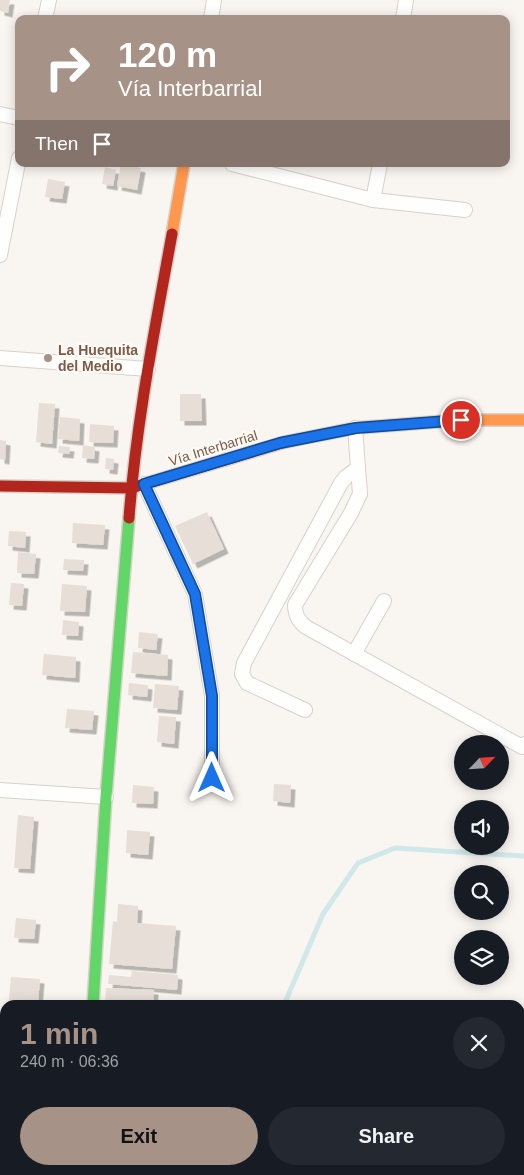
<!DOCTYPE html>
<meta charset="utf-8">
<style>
:root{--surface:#171b24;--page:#242831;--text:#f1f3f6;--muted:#9ea1a6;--accent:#a69286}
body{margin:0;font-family:Arial,sans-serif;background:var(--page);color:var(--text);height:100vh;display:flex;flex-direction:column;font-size:19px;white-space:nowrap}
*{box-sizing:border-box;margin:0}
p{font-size:16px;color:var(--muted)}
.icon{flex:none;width:28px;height:28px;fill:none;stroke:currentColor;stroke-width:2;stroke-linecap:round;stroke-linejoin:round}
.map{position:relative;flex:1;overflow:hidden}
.side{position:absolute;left:0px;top:1000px;width:525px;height:175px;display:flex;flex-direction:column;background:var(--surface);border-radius:15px 15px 0 0;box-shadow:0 2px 12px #0003}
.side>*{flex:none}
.guide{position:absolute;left:15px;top:15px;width:495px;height:152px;border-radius:10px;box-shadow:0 2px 12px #0003;background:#a69286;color:#fff;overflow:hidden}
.needle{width:32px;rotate:65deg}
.fabs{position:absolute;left:454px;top:735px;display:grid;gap:10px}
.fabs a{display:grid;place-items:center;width:55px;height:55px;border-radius:50%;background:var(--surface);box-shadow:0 2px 12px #0003;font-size:25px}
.pin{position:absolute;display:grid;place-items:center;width:42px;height:42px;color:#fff;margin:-21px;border:2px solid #fff;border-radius:50%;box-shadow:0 1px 5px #0007}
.me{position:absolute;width:55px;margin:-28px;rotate:0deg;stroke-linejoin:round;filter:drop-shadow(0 0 4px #0008)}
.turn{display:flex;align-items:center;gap:18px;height:105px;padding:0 20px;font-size:22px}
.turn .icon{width:65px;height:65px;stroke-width:2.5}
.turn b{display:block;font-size:35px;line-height:42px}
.then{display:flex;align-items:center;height:48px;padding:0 20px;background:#0003;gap:10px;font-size:19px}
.round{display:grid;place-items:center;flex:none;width:52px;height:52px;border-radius:26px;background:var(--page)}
.summary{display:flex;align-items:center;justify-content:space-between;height:85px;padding:0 20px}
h1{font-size:30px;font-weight:700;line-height:38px;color:var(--accent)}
.button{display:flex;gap:10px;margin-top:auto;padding:10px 20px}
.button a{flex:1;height:58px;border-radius:30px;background:var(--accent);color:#111;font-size:20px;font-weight:700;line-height:58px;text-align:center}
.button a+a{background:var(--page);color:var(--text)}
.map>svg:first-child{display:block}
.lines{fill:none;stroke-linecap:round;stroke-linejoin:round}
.stream{stroke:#d0e8ea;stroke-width:5}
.building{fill:#e6ded7;filter:url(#shadow)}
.street-casing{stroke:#d7d1cb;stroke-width:16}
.fast-casing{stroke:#d9d2cb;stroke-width:14}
.slow-casing{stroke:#d9d2cb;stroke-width:14}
.jam-casing{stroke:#d9d2cb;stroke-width:14}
.street{stroke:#fefefd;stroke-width:14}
.fast{stroke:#63d668;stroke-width:11}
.slow{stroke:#ff974d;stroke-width:11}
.jam{stroke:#b3261e;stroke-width:11}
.route-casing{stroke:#114b97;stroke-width:12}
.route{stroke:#1a73e8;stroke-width:9}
.poi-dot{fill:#a69286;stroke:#fffaf3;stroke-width:2}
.labels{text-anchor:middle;stroke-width:4.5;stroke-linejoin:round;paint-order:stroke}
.poi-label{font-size:14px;font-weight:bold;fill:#7a5c4d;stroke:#fffaf3;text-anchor:start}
.street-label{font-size:14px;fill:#7a5c4d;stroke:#fffaf3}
</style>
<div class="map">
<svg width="524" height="1175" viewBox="0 0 524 1175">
<defs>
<filter id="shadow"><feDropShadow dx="4.5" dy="4.5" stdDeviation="0" flood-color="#0004"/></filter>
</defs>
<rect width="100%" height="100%" fill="#f9f5f0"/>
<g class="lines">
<g class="stream">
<polyline points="284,1005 323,914 358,863 395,848 524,856"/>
<polyline points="237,1175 240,1170"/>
</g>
</g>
<g class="building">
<polygon points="0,0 10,0 8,13 0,11"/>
<polygon points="121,164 141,168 137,190 117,186"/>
<polygon points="105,167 116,170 113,186 102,184"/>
<polygon points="48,179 65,182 62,199 45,197"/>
<polygon points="180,394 201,394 202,421 180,421"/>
<polygon points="39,403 55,404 52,444 36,442"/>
<polygon points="60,417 80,419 79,441 58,439"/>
<polygon points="90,424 114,426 113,443 89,442"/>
<polygon points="0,440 6,441 5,460 0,459"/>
<polygon points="83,445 95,447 94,459 82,458"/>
<polygon points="59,446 70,447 69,454 58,453"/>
<polygon points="106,458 114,459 113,470 105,469"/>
<polygon points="207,512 224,549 193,564 175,526"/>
<polygon points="73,523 105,525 103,545 72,543"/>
<polygon points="9,531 26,532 25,548 8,546"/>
<polygon points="18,552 36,554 34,574 17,573"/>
<polygon points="64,559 84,560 83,571 63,570"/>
<polygon points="11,583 24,584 22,606 9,605"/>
<polygon points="62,584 87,586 85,612 60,611"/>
<polygon points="63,620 79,622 78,636 62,635"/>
<polygon points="139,632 158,634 156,650 138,648"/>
<polygon points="133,652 168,655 167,676 131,673"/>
<polygon points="44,654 76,657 75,678 42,675"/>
<polygon points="129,683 148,685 147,697 128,695"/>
<polygon points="155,684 179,686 177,710 153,708"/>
<polygon points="67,709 94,711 92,730 65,728"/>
<polygon points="159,716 176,717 174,744 157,742"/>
<polygon points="274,784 291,785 290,803 273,801"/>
<polygon points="133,785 154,787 153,804 132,803"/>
<polygon points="18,815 34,817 30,869 14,868"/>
<polygon points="127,830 150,832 148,855 126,853"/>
<polygon points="118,904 138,906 137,923 176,926 172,969 109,964 113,921 117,922"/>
<polygon points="16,918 36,920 34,939 14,938"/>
<polygon points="132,971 178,975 177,990 108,984 109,975 131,977"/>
<polygon points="11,977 40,979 38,1003 9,1000"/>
<polygon points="106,988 154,990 153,1005 105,1005"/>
<polygon points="4,1013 5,1014 5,1033 2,1033"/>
</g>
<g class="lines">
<g class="street-casing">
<g id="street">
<polyline points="45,19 49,0"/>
<polyline points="211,19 214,0"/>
<polyline points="403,19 406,0"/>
<polyline points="0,114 19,118"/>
<polyline points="232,164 373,200 380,164"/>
<polyline points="373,200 465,210"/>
<polyline points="0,255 19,158"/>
<polyline points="0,358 148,369"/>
<path d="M 355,428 L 360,494 L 351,513 L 295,605 C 295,615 298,621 306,627 L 522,747 L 524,744"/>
<polyline points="144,484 195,594 212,696 212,778"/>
<polyline points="354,654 384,601"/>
<polyline points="305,710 247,683 242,674 244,663 341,483 346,477 358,468"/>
<polyline points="0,790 106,797"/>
<polyline points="520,1023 524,1020"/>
<polyline points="0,1089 5,1089"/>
<polyline points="330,1175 335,1170"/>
<polyline points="507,1175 513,1170"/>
</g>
</g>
<g class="fast-casing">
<polyline id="fast" points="93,1005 106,797 129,518"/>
</g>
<g class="slow-casing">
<g id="slow">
<polyline points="172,234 184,164"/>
<polyline points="285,442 355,428 461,420 524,420"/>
</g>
</g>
<g class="jam-casing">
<g id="jam">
<polyline points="0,486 131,488 285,442"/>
<path d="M 129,518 C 136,423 155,328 172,234"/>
</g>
</g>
<use href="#street" class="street"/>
<use href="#fast" class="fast"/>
<use href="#slow" class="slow"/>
<use href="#jam" class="jam"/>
</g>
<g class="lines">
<g class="route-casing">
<polyline id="route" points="212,778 212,696 195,594 144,484 280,443 356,428 461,420"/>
</g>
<use href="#route" class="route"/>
</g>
<circle class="poi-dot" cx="48" cy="358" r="5"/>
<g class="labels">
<g class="poi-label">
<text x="58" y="355">La Huequita<tspan x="58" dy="16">del Medio</tspan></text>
</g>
<g class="street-label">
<text transform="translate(213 448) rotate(-17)" y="5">Vía Interbarrial</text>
</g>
</g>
</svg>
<div class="fabs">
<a><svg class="needle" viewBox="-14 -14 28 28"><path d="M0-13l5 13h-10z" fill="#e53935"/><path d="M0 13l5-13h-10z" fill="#9ea1a6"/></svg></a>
<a><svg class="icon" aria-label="sound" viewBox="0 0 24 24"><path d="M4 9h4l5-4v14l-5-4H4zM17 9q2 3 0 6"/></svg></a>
<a><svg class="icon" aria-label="search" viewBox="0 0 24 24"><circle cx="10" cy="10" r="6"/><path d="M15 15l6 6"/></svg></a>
<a><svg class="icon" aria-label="layers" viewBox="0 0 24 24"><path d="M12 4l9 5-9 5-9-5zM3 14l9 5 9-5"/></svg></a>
</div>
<div class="pin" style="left:461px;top:420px;background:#d93025"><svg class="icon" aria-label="arrive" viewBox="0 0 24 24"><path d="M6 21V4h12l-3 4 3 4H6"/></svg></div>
<svg class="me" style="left:212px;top:778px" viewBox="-20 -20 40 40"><path d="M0-17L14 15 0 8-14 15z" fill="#1a73e8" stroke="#fff" stroke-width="4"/></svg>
<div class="guide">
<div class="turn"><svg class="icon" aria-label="right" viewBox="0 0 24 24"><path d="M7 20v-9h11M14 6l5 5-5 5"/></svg><div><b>120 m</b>Vía Interbarrial</div></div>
<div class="then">Then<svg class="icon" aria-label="arrive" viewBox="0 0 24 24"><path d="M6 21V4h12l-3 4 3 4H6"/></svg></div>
</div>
<section class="side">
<div class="summary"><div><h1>1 min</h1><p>240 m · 06:36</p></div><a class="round"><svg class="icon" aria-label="close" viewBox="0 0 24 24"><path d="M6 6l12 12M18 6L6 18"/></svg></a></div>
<div class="button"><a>Exit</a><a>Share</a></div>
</section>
</div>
